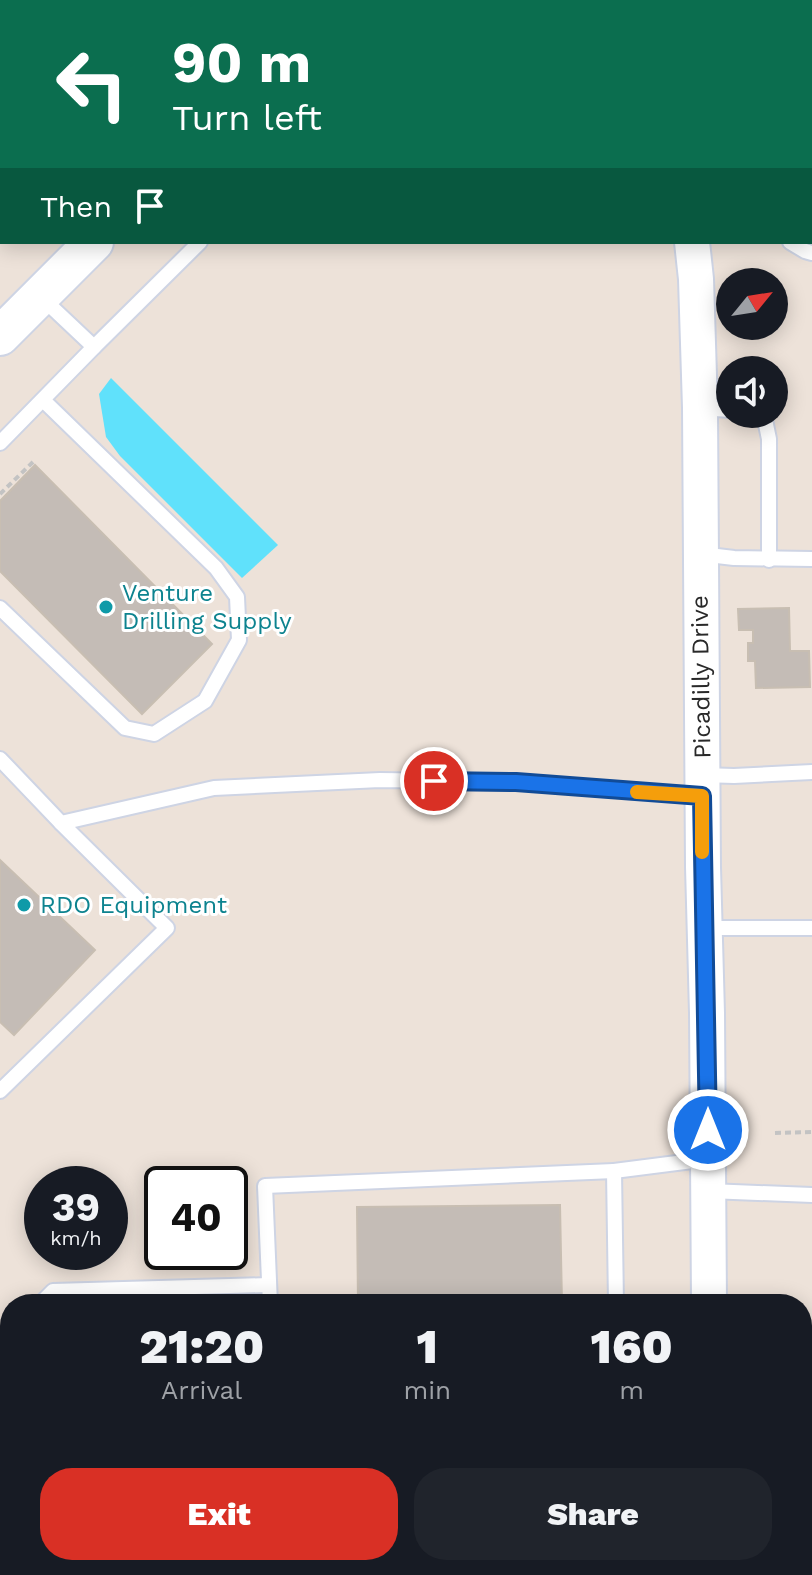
<!DOCTYPE html>
<style>
:root{--surface:#171b24;--page:#20242c;--text:#f1f3f6;--muted:#9ea1a6;--accent:#d93025}
body{margin:0;font-family:"Work Sans",sans-serif;background:var(--page);color:var(--text);height:100vh;display:flex;flex-direction:column;font-size:30px;white-space:nowrap}
*{box-sizing:border-box;margin:0}
p{font-size:26px;color:var(--muted)}
.icon{flex:none;width:44px;height:44px;fill:none;stroke:currentColor;stroke-width:2;stroke-linecap:round;stroke-linejoin:round}
.map{position:relative;flex:1;overflow:hidden}
.panel{position:absolute;left:0px;top:1294px;width:812px;height:282px;display:flex;flex-direction:column;background:var(--surface);border-radius:32px 32px 0 0;box-shadow:0 4px 20px #0003}
.panel>*{flex:none}
.banner{position:absolute;left:0px;top:0px;width:812px;height:244px;box-shadow:0 4px 20px #0003;background:#0b6e4f;color:#fff;overflow:hidden}
.needle{width:52px;rotate:60deg}
.controls{position:absolute;left:716px;top:268px;display:grid;gap:16px}
.controls a{display:grid;place-items:center;width:72px;height:72px;border-radius:50%;background:var(--surface);box-shadow:0 4px 20px #0003;font-size:40px}
.speed{position:absolute;left:24px;top:1166px;display:flex;gap:16px;font-size:40px;font-weight:700;text-align:center}
.speed>*{display:grid;place-content:center;width:104px;height:104px;border-radius:50%;background:var(--surface);box-shadow:0 4px 20px #0003;line-height:1}
.speed small{font-size:20px;font-weight:400}
.speed .limit{border:4px solid #111;border-radius:12px;background:#fff;color:#111}
.pin{position:absolute;display:grid;place-items:center;width:68px;height:68px;color:#fff;margin:-34px;border:4px solid #fff;border-radius:50%;box-shadow:0 2px 8px #0007}
.me{position:absolute;width:88px;margin:-44px;rotate:0deg;stroke-linejoin:round;filter:drop-shadow(0 0 6px #0008)}
.turn{display:flex;align-items:center;gap:28px;height:168px;padding:0 40px;font-size:36px}
.turn .icon{width:104px;height:104px;stroke-width:2.5}
.turn b{display:block;font-size:56px;line-height:68px}
.then{display:flex;align-items:center;height:76px;padding:0 40px;background:#0003;gap:16px;font-size:30px}
.eta{display:flex;justify-content:space-evenly;align-items:center;height:136px;text-align:center}
.eta b{font-size:48px;font-weight:800;line-height:56px}
.button{display:flex;gap:16px;margin-top:auto;padding:16px 40px}
.button a{flex:1;height:92px;border-radius:32px;background:var(--accent);color:#fff;font-size:32px;font-weight:800;line-height:92px;text-align:center}
.button a+a{background:var(--page);color:var(--text)}
.map>svg:first-child{display:block}
.water{fill:#60e1fb}
.building{fill:#c4bcb6;stroke:#c8beb2;stroke-width:2}
.lines{fill:none;stroke-linecap:round;stroke-linejoin:round}
.service-casing{stroke:#ced4e4;stroke-width:18}
.minor-casing{stroke:#ced4e4;stroke-width:30}
.tertiary-casing{stroke:#ced4e4;stroke-width:38}
.secondary-casing{stroke:#ced4e4;stroke-width:42}
.motorway-casing{stroke:#c3c3c3;stroke-width:48}
.path{stroke:#c3c3c3;stroke-width:4;stroke-dasharray:6 4;stroke-linecap:butt}
.service{stroke:#fff;stroke-width:14}
.minor{stroke:#fff;stroke-width:26}
.tertiary{stroke:#fff;stroke-width:34}
.secondary{stroke:#fff;stroke-width:38}
.motorway{stroke:#ff8b52;stroke-width:44}
.route-casing{stroke:#114b97;stroke-width:20}
.route{stroke:#1a73e8;stroke-width:14}
.slow{stroke:#f59e0b;stroke-width:14}
.culture-dot{fill:#0f9aa8;stroke:#fff;stroke-width:3}
.labels{text-anchor:middle;stroke-width:6;stroke-linejoin:round;paint-order:stroke}
.culture-label{font-size:24px;fill:#0d838f;stroke:#fff;text-anchor:start}
.street-label{font-size:24px;fill:#292929;stroke:#fff}
</style>
<div class="map">
<svg width="812" height="1575" viewBox="0 0 812 1575">
<rect width="100%" height="100%" fill="#ede2d9"/>
<polygon class="water" points="111,378 278,545 242,578 120,456 106,437 99,394"/>
<g class="building">
<polygon points="35,465 212,644 142,714 0,571 0,501"/>
<polygon points="789,608 790,651 809,651 810,687 756,688 755,661 748,661 748,643 753,643 753,630 739,630 738,609"/>
<polygon points="0,860 95,950 14,1035 0,1022"/>
<polygon points="560,1205 562,1304 358,1304 357,1207"/>
<polygon points="6,1389 10,1389 10,1566 135,1566 135,1575 0,1575 0,1396"/>
<rect x="361" y="1566" width="203" height="9"/>
</g>
<g class="lines">
<g class="service-casing">
<g id="service">
<polyline points="810,63 812,63"/>
<polyline points="790,242 805,251 812,253"/>
<polyline points="94,347 200,242"/>
<polyline points="700,408 730,410"/>
<polyline points="757,414 764,415 769,439 769,560"/>
<polyline points="0,443 94,347 41,297"/>
<polyline points="700,554 734,558 812,559"/>
<polyline points="0,608 125,728 154,734 205,701 239,640 237,597 216,568 43,400"/>
<polyline points="0,759 61,823 214,788 380,780 516,782 702,796"/>
<polyline points="702,775 734,776 812,772"/>
<polyline points="705,928 812,928"/>
<polyline points="0,1091 167,928 61,823"/>
<polyline points="709,1191 812,1195"/>
<polyline points="40,1304 53,1291 269,1285"/>
<polyline points="270,1304 265,1186 614,1171"/>
<polyline points="616,1304 614,1171 708,1159"/>
<polyline points="0,1345 10,1335"/>
<polyline points="280,1566 280,1575"/>
<polyline points="619,1566 620,1575"/>
</g>
</g>
<g class="minor-casing">
<polyline id="minor" points="802,1413 812,1413"/>
</g>
<g class="tertiary-casing">
<g id="tertiary">
<polyline points="587,0 589,2"/>
<polyline points="692,242 696,279 700,408 703,867 707,1013 709,1304"/>
<polyline points="711,1566 711,1575"/>
</g>
</g>
<g class="secondary-casing">
<g id="secondary">
<polyline points="336,2 338,0"/>
<polyline points="0,336 94,242"/>
</g>
</g>
<g class="motorway-casing">
<g id="motorway">
<polyline points="97,2 99,0"/>
<polyline points="169,2 171,0"/>
<polyline points="0,101 2,99"/>
<polyline points="0,173 2,171"/>
</g>
</g>
<g class="path">
<polyline points="0,494 33,462"/>
<polyline points="775,1133 812,1132"/>
</g>
<use href="#service" class="service"/>
<use href="#minor" class="minor"/>
<use href="#tertiary" class="tertiary"/>
<use href="#secondary" class="secondary"/>
<use href="#motorway" class="motorway"/>
</g>
<g class="lines">
<g class="route-casing">
<polyline id="route" points="434,781 516,782 702,796 708,1130"/>
</g>
<use href="#route" class="route"/>
<polyline class="slow" points="637,792 702,796 702,852"/>
</g>
<g class="culture-dot">
<circle cx="106" cy="607" r="8"/>
<circle cx="24" cy="905" r="8"/>
</g>
<g class="labels">
<g class="culture-label">
<text x="122" y="601">Venture<tspan x="122" dy="28">Drilling Supply</tspan></text>
<text x="40" y="913">RDO Equipment</text>
</g>
<g class="street-label">
<text transform="translate(701 677) rotate(-91)" y="8">Picadilly Drive</text>
</g>
</g>
</svg>
<div class="controls">
<a><svg class="needle" viewBox="-14 -14 28 28"><path d="M0-13l5 13h-10z" fill="#e53935"/><path d="M0 13l5-13h-10z" fill="#9ea1a6"/></svg></a>
<a><svg class="icon" aria-label="sound" viewBox="0 0 24 24"><path d="M4 9h4l5-4v14l-5-4H4zM17 9q2 3 0 6"/></svg></a>
</div>
<div class="speed"><div>39<small>km/h</small></div><div class="limit">40</div></div>
<div class="pin" style="left:434px;top:781px;background:#d93025"><svg class="icon" aria-label="arrive" viewBox="0 0 24 24"><path d="M6 21V4h12l-3 4 3 4H6"/></svg></div>
<svg class="me" style="left:708px;top:1130px" viewBox="-20 -20 40 40"><circle r="17" fill="#1a73e8" stroke="#fff" stroke-width="3"/><path d="M0-11L8 9 0 5-8 9z" fill="#fff"/></svg>
<div class="banner">
<div class="turn"><svg class="icon" aria-label="left" viewBox="0 0 24 24"><path d="M17 20v-9H6M10 6l-5 5 5 5"/></svg><div><b>90 m</b>Turn left</div></div>
<div class="then">Then<svg class="icon" aria-label="arrive" viewBox="0 0 24 24"><path d="M6 21V4h12l-3 4 3 4H6"/></svg></div>
</div>
<section class="panel">
<div class="eta">
<div><b>21:20</b><p>Arrival</p></div>
<div><b>1</b><p>min</p></div>
<div><b>160</b><p>m</p></div>
</div>
<div class="button"><a>Exit</a><a>Share</a></div>
</section>
</div>
